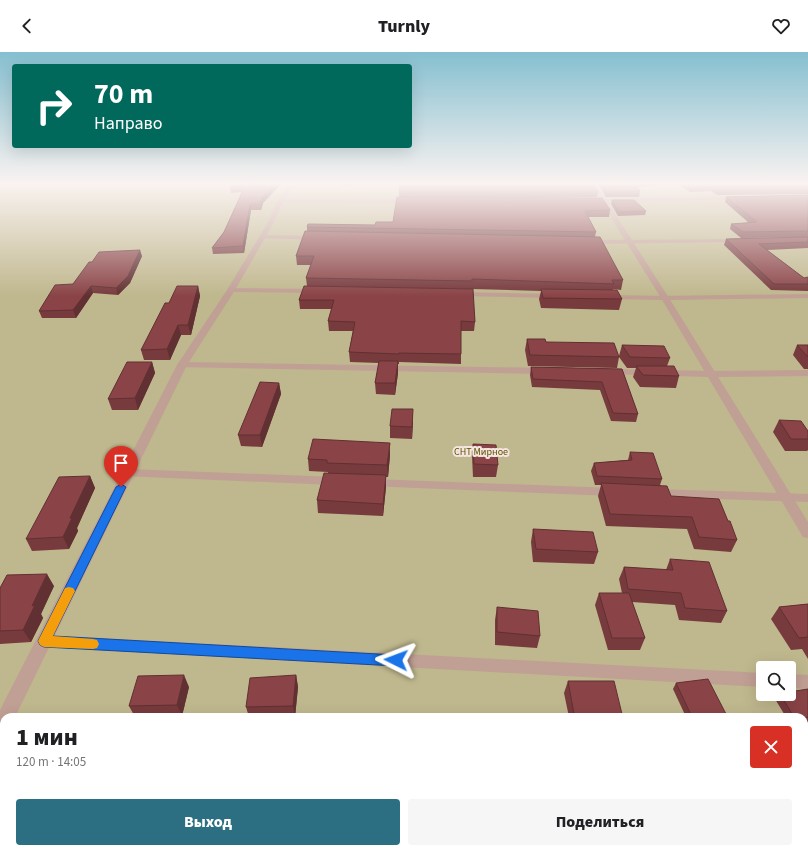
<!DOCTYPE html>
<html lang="ru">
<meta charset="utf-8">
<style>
:root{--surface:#fff;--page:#f6f6f6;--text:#202124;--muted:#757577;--accent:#2d6f82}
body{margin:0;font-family:"Source Sans 3",sans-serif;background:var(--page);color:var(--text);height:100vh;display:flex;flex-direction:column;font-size:15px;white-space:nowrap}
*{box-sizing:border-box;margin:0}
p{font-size:13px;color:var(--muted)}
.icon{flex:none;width:22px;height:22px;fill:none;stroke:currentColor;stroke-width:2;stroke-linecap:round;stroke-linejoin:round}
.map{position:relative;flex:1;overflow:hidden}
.sheet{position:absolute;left:0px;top:661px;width:808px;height:140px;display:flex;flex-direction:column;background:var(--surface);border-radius:12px 12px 0 0;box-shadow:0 4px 16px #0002}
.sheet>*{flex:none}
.banner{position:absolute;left:12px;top:12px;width:400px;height:84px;border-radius:4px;box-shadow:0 4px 16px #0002;background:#00695c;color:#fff;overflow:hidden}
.controls{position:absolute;left:756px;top:609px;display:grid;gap:8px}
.controls a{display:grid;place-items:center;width:40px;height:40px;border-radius:4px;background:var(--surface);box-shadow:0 4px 16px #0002;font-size:20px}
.pin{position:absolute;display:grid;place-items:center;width:34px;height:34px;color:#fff;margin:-41px -17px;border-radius:50% 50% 50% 0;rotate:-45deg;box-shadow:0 0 4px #0007}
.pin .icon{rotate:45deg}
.me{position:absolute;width:44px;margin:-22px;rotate:273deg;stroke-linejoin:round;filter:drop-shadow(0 0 3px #0008)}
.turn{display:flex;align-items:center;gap:14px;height:84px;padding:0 16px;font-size:18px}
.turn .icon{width:52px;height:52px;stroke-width:2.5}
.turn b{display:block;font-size:28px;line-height:34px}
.round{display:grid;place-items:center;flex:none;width:42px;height:42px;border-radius:4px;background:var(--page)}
.overview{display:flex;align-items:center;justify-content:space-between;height:68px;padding:0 16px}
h1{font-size:24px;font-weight:800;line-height:30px}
.action{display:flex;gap:8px;margin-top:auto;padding:8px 16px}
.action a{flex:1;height:46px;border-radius:4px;background:var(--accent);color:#fff;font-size:16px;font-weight:800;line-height:46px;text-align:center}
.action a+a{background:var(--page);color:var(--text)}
header{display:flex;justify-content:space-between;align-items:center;height:52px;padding:0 16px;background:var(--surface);font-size:18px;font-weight:800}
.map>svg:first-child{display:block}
.green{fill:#bfb78d;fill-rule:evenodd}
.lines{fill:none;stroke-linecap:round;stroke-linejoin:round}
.lane{fill:#c09f94;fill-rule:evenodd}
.street{fill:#c09f94;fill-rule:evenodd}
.wall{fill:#773a3d}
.shaded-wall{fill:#613032}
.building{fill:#8a4447;stroke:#613032}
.route{fill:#1a73e8;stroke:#114b97}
.slow{fill:#f59e0b}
.labels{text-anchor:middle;stroke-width:4;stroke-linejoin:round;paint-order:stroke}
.park-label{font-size:10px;fill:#5d5100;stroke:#f5e5e0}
</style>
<header><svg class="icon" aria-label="back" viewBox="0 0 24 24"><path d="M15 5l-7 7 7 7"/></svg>Turnly<svg class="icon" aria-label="heart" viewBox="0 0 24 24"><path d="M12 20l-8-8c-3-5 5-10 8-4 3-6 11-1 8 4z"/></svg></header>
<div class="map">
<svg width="808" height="801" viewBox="0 0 808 801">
<rect width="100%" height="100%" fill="#f5e5e0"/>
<path class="green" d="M 9,132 L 808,132 L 808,801 L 0,801 L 0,135 ZM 763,616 L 789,616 L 789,642 L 763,642 ZM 4,665 L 804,665 L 804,797 L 4,797 Z"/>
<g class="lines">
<g class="lane">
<polygon points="741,144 743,145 743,147 592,151 589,149 592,147"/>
<polygon points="279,147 411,147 414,149 411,151 281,150 278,148"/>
<polygon points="262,183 318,184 321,186 318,188 260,186 259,185"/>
<polygon points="740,187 743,189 742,190 589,192 586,190 589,188"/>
<polygon points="228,236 316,237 320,239 316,241 231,240 227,238"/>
<polygon points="457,240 554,242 558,244 554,246 460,244 456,242"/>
<polygon points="808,242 808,246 665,248 606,247 602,245 606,243 665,244"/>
<polygon points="182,310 546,316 551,319 546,322 179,315 177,313 179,311"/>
<polygon points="609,317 711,319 808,318 808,324 711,325 606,322 604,320 606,318"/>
<polygon points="128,417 335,425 339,426 341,429 339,432 335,433 124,424 122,421 124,418"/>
<polygon points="372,427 613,436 617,437 619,440 617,443 613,444 368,434 366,431 368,428"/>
<polygon points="656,437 808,442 808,450 656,445 652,444 650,441 652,438"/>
<polygon points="44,583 763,621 763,635 44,595 39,594 37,589 39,584"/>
<polygon points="789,622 808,623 808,637 789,636"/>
</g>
<g class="street">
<polygon points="294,132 302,132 291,138 284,148 273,172 235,238 187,313 15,665 4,665 4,685 0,687 0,658 177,313 227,238 267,172 278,148 287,136"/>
<polygon points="590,132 596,132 669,246 808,470 808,486 803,485 661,246"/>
</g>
</g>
<g class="wall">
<polygon points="233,132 281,132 263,151 261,158 251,158 244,201 213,202 212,196 224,180 242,140 231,141 230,135"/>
<polygon points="340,132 375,132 341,134"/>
<polygon points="598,132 670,132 636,135 640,139 639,145 606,145"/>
<polygon points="677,132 808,132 808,142 717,143 711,139 690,140"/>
<polygon points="399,140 598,140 597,145 399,145"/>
<polygon points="808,143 808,185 741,186 730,177 731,172 749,171 725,150 726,145"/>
<polygon points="397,145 610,158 609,165 588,165 596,180 595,185 623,228 621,238 613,237 613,238 622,247 619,258 541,256 539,247 541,239 472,237 475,270 474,279 461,279 461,312 399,310 399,312 398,312 398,321 395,343 376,342 375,331 379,311 350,310 349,300 353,279 329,279 328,269 332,257 300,257 299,248 307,234 306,226 311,213 297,213 296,204 307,180 307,175 375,173 393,170"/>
<polygon points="612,148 646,159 645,163 618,164 611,152"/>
<polygon points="808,185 808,196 767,198 804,226 808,225 808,239 771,238 724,193 726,187"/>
<polygon points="142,204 130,231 118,243 93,241 76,266 42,266 39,259 73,232 92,210"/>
<polygon points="198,234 200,244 191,283 181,283 170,308 144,308 141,298 169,251"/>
<polygon points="527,287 619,304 622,293 670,306 667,314 679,324 676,336 640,335 633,325 636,316 627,316 619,305 617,316 528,314 525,298"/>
<polygon points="797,293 808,293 808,317 804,317 793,303"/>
<polygon points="152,310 155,321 138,358 112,358 108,347"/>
<polygon points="531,315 622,317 638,362 636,370 611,369 600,338 532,335 530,323"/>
<polygon points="279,331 281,342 262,395 241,394 238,383"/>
<polygon points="779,368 808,379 808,398 807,399 785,399 773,380"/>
<polygon points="413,369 412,387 390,386 390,374"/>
<polygon points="473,392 498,413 496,425 473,425 472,404"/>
<polygon points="630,400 662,427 660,433 671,444 728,469 737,488 731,500 694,497 687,477 606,474 598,444 601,433 595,433 591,419 594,411 628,408"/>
<polygon points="390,403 388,425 386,425 386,435 383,464 318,461 317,448 328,421 328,420 309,419 308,407"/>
<polygon points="90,424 95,436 77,476 78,479 69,497 32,499 26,487"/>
<polygon points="533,477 598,500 594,512 533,510 531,490"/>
<polygon points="670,507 727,559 721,571 679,568 675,553 632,550 645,586 640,598 608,598 595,553 599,541 622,541 619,527 624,515 666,518"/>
<polygon points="54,534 41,562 43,566 31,590 0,592 0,536"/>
<polygon points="808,552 808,607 802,597 791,598 771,567 779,555"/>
<polygon points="497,555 540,584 537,596 495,593 495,568"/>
<polygon points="296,623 298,635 295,665 249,665 246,655"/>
<polygon points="568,629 622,662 621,665 569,665 564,641"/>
<polygon points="676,631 726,662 725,665 686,665 673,637"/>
<polygon points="189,635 182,664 135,665 129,654"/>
<polygon points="808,637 808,670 804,671 804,665 786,665 775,647 778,642 789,642"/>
<rect x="534" y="797" width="25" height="4"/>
</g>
<g class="shaded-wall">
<polygon points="275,132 281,132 263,151 261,158 260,152 262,145"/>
<polygon points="631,132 670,132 631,135"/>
<polygon points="250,152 251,158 244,201 243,194"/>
<polygon points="140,198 142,204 130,231 118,243 116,236"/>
<polygon points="91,234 93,241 76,266 73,258"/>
<polygon points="198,234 200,244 191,283 188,273"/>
<polygon points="178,273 181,283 170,308 167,297"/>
<polygon points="398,309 398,321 395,343 395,331"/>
<polygon points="152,310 155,321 138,358 135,346"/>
<polygon points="279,331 281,342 262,395 260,383"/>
<polygon points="413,357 413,369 412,387 412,375"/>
<polygon points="390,391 390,403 388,425 387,413"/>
<polygon points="386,423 386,435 383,464 383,452"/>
<polygon points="90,424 95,436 77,476 78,479 69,497 63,485 70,466"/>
<polygon points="47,522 54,534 41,562 43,566 31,590 23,578 32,554"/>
<polygon points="184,623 189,635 182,664 177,653"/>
<polygon points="296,623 298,635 295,665 293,654"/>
</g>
<g class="building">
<polygon points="233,132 275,132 262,145 260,152 250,152 243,194 212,196 224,180 245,134 230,135"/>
<polygon points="400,132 593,132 598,140 399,140"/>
<polygon points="602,132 634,132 640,139 607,140"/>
<polygon points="686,132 802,132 808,134 808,136 718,138 713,134 691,135"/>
<polygon points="808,143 808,179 743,180 731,172 757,170 726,145"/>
<polygon points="397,145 602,146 610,158 585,159 596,180 307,175 308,172 375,173 376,170 393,170"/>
<polygon points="612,148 634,148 646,159 619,160"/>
<polygon points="305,179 600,185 623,228 612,228 614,232 472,227 472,229 306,226 314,204 296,204"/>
<polygon points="808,185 808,190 759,192 804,226 808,225 808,232 774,232 726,187"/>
<polygon points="140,198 128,224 116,236 91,234 73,258 39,259 55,233 73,232 89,210 92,210 99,200"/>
<polygon points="177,234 198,234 188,273 178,273 167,297 141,298 165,251 169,251"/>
<polygon points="304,234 473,237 475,270 461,269 461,302 399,301 399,302 349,300 355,270 328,269 334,248 299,248"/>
<polygon points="541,237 617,238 622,247 543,246"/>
<polygon points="527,287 545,287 546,290 614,291 619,305 530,303"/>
<polygon points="622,293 664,294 670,306 630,305"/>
<polygon points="797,293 808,293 808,305"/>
<polygon points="379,309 398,309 395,331 375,331"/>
<polygon points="127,310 152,310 135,346 108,347"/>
<polygon points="636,314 674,314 679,324 643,323"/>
<polygon points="531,315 622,317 638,362 613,361 602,330 533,327"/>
<polygon points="260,330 279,331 260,383 238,383"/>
<polygon points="392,357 413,357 412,375 390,374"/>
<polygon points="779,368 801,369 808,379 808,387 791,387"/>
<polygon points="313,387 390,391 387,413 327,411 327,408 308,407"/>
<polygon points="473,392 496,393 498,413 474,412"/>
<polygon points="630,400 653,401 662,427 597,424 594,411 632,408"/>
<polygon points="324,421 386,423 383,452 317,448"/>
<polygon points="90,424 70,466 72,466 63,485 26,487 59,425"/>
<polygon points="601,431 667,434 671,444 719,447 728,469 730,469 737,488 699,485 692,465 610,462"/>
<polygon points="533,477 593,480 598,500 536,497"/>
<polygon points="670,507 709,510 727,559 685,556 681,541 628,537 624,515 673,518"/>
<polygon points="47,522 32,554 35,553 23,578 0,579 0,536 7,523"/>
<polygon points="599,541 629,541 645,586 612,586"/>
<polygon points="808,552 808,585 799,586 779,555"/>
<polygon points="497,555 538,559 540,584 497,580"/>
<polygon points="184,623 177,653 129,654 138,624"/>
<polygon points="296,623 293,654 246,655 250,626"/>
<polygon points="708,627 726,662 706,665 692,665 676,631"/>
<polygon points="568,629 614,629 622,662 574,662"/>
<polygon points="808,637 808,665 804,666 804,665 794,665 780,642 789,642 789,640"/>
<polygon points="536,797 559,797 559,801 537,801"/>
</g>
<linearGradient id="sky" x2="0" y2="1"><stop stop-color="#85bfd0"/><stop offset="0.54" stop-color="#faf3f1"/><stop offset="1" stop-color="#faf3f1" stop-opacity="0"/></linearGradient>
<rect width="808" height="244" fill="url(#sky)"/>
<polygon class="route" points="121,432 126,435 53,584 396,603 400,604 402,608 400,612 396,614 44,595 40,593 38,589 40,585 116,435"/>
<polygon class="slow" points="69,535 73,536 75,539 53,584 93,587 97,588 99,592 97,596 93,597 44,595 40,593 38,589 65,536"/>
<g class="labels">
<g class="park-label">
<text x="481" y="403">СНТ Мирное</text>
</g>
</g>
</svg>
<div class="controls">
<a><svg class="icon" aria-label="search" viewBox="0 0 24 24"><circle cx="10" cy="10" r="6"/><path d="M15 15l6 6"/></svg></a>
</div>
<div class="pin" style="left:121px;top:435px;background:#d93025"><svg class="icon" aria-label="arrive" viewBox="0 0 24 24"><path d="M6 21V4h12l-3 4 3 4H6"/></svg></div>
<svg class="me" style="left:396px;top:608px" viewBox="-20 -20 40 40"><path d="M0-17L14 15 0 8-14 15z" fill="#1a73e8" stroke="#fff" stroke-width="4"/></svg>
<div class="banner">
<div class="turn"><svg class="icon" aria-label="right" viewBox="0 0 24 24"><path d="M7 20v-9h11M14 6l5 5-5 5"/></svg><div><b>70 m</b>Направо</div></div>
</div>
<section class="sheet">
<div class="overview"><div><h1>1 мин</h1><p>120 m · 14:05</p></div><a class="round" style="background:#d93025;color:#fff"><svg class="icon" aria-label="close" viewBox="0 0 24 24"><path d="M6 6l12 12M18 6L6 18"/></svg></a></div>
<div class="action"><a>Выход</a><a>Поделиться</a></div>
</section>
</div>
